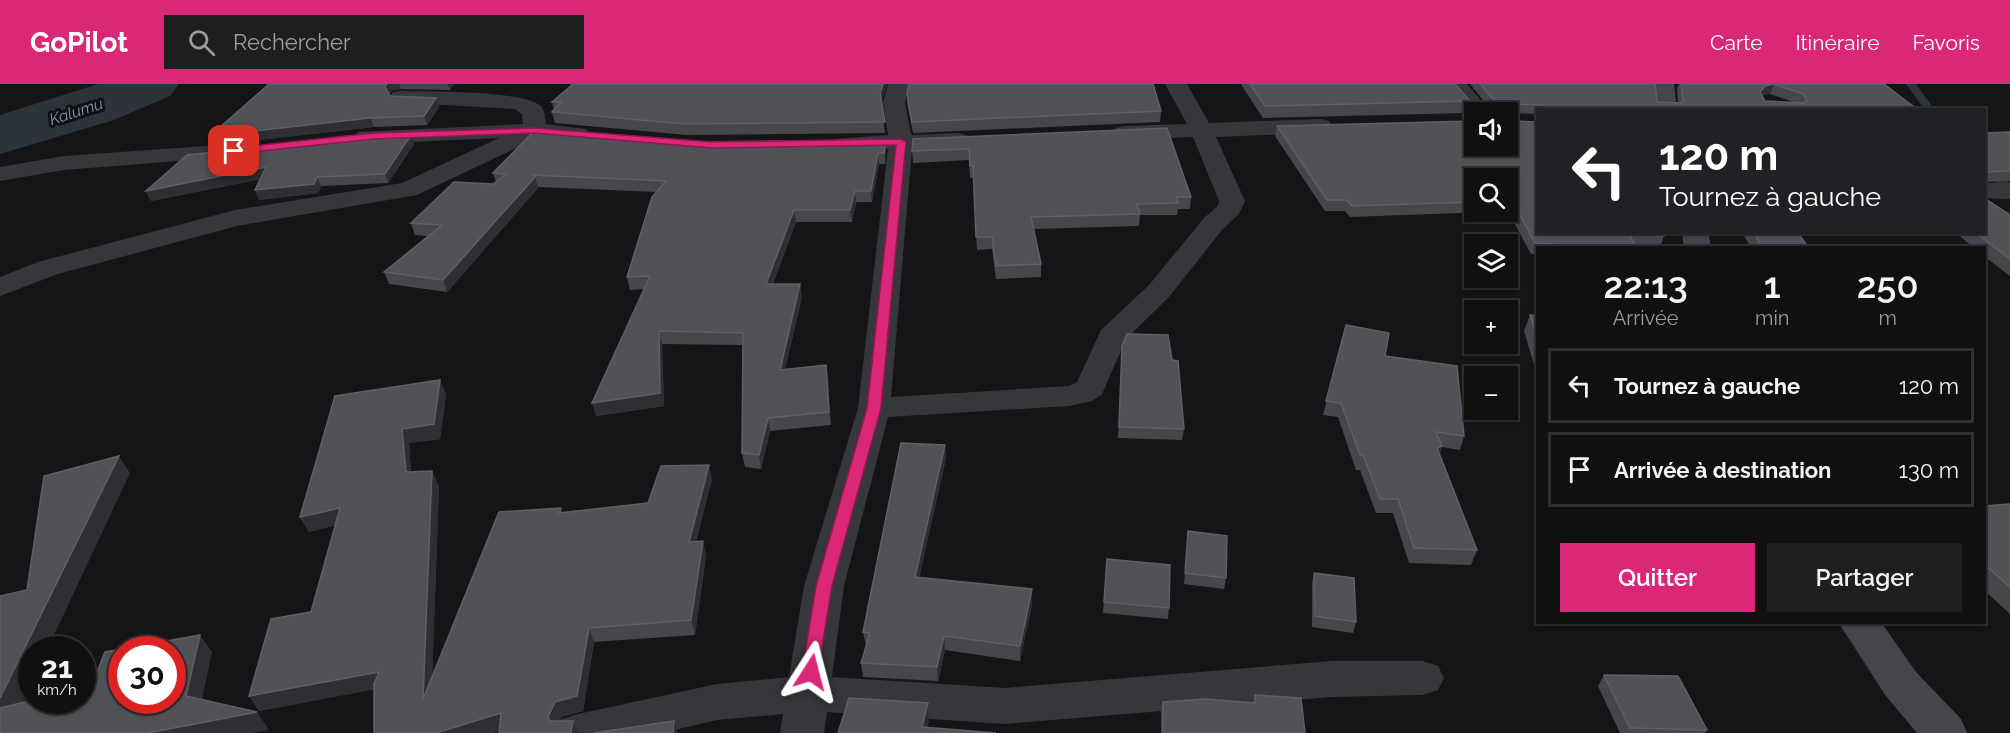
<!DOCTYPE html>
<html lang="fr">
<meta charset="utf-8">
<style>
:root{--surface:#101011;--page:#1e1e1f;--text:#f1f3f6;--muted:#9c9d9f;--line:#303031;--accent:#db2777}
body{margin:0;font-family:Raleway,sans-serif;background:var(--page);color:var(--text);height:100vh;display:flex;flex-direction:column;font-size:22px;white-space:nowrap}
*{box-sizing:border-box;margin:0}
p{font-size:20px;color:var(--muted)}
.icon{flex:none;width:33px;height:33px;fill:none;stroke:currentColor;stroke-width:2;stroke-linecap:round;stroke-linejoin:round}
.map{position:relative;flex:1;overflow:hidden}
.details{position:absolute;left:1536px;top:162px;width:450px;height:378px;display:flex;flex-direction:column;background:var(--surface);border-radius:0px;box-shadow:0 2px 4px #0004,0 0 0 2px var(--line)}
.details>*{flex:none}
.banner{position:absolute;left:1536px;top:24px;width:450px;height:126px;border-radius:0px;box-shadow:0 2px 4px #0004,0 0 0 2px var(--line);background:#202124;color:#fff;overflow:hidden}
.tools{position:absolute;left:1464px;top:18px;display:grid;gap:12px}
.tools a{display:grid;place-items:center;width:54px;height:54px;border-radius:0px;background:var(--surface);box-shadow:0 2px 4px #0004,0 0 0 2px var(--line);font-size:30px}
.speed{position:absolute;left:18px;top:552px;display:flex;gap:12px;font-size:30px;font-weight:700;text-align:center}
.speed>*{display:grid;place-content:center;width:78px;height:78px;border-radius:50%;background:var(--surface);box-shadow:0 2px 4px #0004,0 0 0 2px var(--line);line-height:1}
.speed small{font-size:15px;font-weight:400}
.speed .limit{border:9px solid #d22;background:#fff;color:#111}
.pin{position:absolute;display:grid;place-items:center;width:51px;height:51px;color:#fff;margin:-26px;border-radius:12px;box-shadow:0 3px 9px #0006}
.me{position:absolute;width:66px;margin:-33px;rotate:9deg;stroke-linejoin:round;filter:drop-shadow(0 0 4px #0008)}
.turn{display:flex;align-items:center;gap:21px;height:126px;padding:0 24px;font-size:27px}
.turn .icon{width:78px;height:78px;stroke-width:2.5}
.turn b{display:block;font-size:42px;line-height:51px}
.eta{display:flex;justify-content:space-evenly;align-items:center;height:102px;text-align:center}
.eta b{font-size:36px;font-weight:600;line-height:42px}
.primary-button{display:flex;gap:12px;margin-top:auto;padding:12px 24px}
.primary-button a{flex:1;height:69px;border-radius:0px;background:var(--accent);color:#fff;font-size:24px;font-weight:600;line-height:69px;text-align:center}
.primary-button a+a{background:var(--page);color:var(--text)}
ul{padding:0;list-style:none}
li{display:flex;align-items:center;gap:18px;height:75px;margin:0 12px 9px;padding:0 12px;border:3px solid var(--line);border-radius:0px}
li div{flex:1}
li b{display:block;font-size:22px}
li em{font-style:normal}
header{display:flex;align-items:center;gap:36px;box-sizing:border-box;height:84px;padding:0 30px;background:var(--accent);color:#fff}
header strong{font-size:28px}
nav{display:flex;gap:33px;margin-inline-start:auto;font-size:21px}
.search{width:420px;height:54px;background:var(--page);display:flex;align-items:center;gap:15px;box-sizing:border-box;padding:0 21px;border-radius:0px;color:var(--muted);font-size:22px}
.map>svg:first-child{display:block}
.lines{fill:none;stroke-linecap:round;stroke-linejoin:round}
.stream{fill:#2c333a;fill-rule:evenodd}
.river{fill:#2c333a;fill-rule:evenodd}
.street{fill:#36373b;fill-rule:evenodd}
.secondary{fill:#44464b;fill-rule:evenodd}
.wall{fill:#46474c;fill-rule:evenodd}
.shaded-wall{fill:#2e2f32}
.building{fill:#515257;stroke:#5e6066;stroke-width:1.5;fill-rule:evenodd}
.route{fill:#db2777;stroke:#8e194d;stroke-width:1.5}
.labels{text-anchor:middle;stroke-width:6;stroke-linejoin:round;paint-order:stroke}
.far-water-label{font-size:16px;font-style:italic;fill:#8197af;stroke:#101012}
</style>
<header>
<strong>GoPilot</strong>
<div class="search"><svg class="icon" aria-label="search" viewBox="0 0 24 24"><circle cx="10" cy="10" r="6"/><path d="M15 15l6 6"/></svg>Rechercher</div>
<nav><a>Carte</a><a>Itinéraire</a><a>Favoris</a></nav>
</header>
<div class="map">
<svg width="2010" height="649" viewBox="0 0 2010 649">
<rect width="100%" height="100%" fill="#151517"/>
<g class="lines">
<g class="stream">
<polygon points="1906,0 1916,0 1935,26 1925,26"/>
<polygon points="1984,82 2010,99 2010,107 1984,91"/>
</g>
<polygon class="river" points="98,0 179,0 170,12 114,36 0,70 0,31"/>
<g class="street">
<polygon points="888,0 910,0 905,19 911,51 958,49 966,51 970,56 966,61 912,65 891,313 1069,302 1077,298 1101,246 1149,201 1204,134 1218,122 1219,117 1193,53 1124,56 1116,54 1113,49 1116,44 1124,42 1187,40 1165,0 1187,0 1209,39 1321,35 1329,37 1332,42 1329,47 1321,49 1216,53 1245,117 1239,130 1222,146 1169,213 1126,255 1102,310 1092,317 1069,322 888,333 844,502 832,593 1005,604 1332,577 1423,577 1438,582 1444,594 1438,606 1423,611 1332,613 1005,640 827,628 824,649 780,649 783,630 717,636 661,649 556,649 562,635 578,630 717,600 789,593 804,502 858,324 888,65 842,67 834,65 830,60 834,55 888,51 883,19"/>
<polygon points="1444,0 1467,0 1491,28 1474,28 1474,33 1472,33"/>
<path d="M 401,7 C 429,8 523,6 541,22 C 545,27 545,34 546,40 L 586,45 L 589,50 L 586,55 L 578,57 L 534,53 L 531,57 L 417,111 L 237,142 L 58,190 L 0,212 L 0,193 L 38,178 L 235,126 L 402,99 L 499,54 L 366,60 L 358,58 L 354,53 L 358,48 L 523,40 L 522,30 L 515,25 L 393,18 L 390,13 L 393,8 Z"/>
<polygon points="234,60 242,62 246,67 242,72 64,86 0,97 0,83 64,72"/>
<polygon points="1984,99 2010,99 2010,115 1984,114"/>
</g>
<g class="secondary">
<polygon points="1652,0 1674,0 1677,26 1655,26"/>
<polygon points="1682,148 1708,148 1711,164 1684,164"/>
<polygon points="1838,538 1881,538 1916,588 1961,635 1967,649 1917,649 1886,612"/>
</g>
</g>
<g class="wall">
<polygon points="269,0 454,0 450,6 401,5 393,6 389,10 390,12 436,14 439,23 427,41 374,43 214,61"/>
<polygon points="573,0 887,0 881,18 885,49 687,51 555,39 552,28 554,26 552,18"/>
<polygon points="1242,0 1455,0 1470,17 1466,29 1263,34 1242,2"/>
<path d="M 1470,0 L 1655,0 L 1657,18 L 1678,19 L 1677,5 L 1679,0 L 1884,0 L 1918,26 L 1538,26 L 1538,30 L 1509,29 L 1509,37 L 1662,148 L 1664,152 L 1660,163 L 1636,161 L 1637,164 L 1538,164 L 1538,170 L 1531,170 L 1508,127 L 1508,94 L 1474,94 L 1474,128 L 1487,128 L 1350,133 L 1345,127 L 1325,127 L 1275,52 L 1277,42 L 1474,62 L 1508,28 L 1477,28 L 1479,21 L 1487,21 ZM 1770,10 L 1794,18 L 1765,17 L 1762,11 Z"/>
<polygon points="907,9 1161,27 1160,38 913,49 907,19"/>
<polygon points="1167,44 1191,113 1190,125 1178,125 1177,131 1140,131 1139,142 1034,145 1041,180 1041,193 996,195 992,165 977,166 973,94 970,94 969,76 913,79 912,67"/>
<polygon points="2010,48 2010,97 1984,98 1984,49"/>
<polygon points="886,56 886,67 885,80 879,80 872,118 856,118 852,138 796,138 773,200 800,200 802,213 785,285 826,281 831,341 770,347 761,385 745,383 742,369 743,261 662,260 664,322 596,332 645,205 630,206 627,193 657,108 538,103 538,104 447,208 389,200 384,188 428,152 415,151 411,139 493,100 496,98 493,89 685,58"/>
<polygon points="414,60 388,99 321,102 318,109 259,116 261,95 151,117 146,107"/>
<polygon points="2010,131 2010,192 1984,172 1984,164 1974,164 1955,148 1984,148"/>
<polygon points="1742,148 1797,148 1809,164 1751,164"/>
<polygon points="1844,148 1889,148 1846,150"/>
<polygon points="1530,231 1538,232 1538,294 1524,247"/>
<polygon points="1346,241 1385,272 1464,352 1460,366 1442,363 1440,370 1477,466 1471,481 1409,479 1393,429 1376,429 1360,386 1356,386 1338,333 1323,331"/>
<polygon points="1122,262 1172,276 1184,345 1182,356 1118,354"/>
<polygon points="446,310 440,355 409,359 411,388 439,402 432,593 561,424 562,429 648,419 712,395 696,457 706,471 695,551 594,558 583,627 561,633 560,637 499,647 492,649 374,649 374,605 259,627 249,612 311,528 336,441 309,448 300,433"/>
<polygon points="945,361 946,374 919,494 1032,520 1020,577 945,566 938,597 863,593 861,579 866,562 863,548"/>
<polygon points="2010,420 2010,530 1984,506 1984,422"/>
<polygon points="1188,447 1226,494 1224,505 1184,500"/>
<polygon points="1107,475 1169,524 1168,535 1103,529"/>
<polygon points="1314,489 1356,538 1353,549 1312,543 1312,500"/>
<polygon points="1604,591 1707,646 1705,649 1620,649 1598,602"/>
<polygon points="1255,611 1305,649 1161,649 1161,629 1163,618 1253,618"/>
</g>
<g class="shaded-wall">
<polygon points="387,0 399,0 401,5 393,6 388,12 385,3"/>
<polygon points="448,0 454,0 450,6"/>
<polygon points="883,0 887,0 881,19 880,9"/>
<polygon points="1774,0 1770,10 1760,12 1760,8 1765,2"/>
<polygon points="436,14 439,23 427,41 424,32"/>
<polygon points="370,34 374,43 214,61 210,52"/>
<polygon points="411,51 414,60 388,99 385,90"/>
<polygon points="886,56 886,67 885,80 884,69"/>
<polygon points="878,69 879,80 872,118 871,107"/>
<polygon points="266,83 271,93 151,117 146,107"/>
<polygon points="317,93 321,102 318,109 259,116 255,106"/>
<polygon points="535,93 538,104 447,208 443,196"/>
<polygon points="855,107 856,118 852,138 850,126"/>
<polygon points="794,126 796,138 768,213 766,200"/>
<polygon points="800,200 802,213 782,298 780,286"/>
<polygon points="659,247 662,260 664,322 596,332 592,319"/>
<polygon points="826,281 828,294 831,341 829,328"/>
<polygon points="440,296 446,310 440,355 409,359 412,402 406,388 402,345"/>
<polygon points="768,334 770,347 761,385 759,371"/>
<polygon points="945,361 946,374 916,507 915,493"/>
<polygon points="1442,362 1438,376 1437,364"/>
<polygon points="119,372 130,389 47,566 32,566 32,599 11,643 0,632 0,614"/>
<polygon points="709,381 712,395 692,472 689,458"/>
<polygon points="432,387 439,402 431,630 423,615"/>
<polygon points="340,424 348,438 309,448 300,433"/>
<polygon points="703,457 706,471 695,551 691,536"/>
<polygon points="1032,505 1032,520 1020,577 1020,562"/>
<polygon points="589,544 594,558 583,627 561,633 554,648 548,633"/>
<polygon points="200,551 212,568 199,629 186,612"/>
<polygon points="944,552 945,566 938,597 937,583"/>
<polygon points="379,588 387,603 259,627 249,612"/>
<polygon points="928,619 929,637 926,649 922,643"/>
<polygon points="257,628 269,646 252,649 148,649"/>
<polygon points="501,629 508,644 492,649 436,649"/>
<polygon points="573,637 578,649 571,649"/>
<polygon points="674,637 678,649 673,649"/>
</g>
<g class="building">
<polygon points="269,0 387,0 385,3 390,12 436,14 424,32 370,34 210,52"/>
<polygon points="573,0 883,0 880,9 885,38 685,40 552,28 561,18 552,18"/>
<polygon points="909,0 1153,0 1161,27 912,38 907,9"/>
<polygon points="1250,0 1455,0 1470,17 1265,22"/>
<path d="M 1480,0 L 1655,0 L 1657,18 L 1681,19 L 1683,16 L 1681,0 L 1884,0 L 1918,26 L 1543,26 L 1543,21 L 1509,20 L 1509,37 L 1538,38 L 1538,148 L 1662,148 L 1664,152 L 1629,150 L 1637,164 L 1603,164 L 1535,159 L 1512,116 L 1508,116 L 1508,94 L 1474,94 L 1474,118 L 1352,122 L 1347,116 L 1327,116 L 1277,42 L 1474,37 L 1474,62 L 1508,62 L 1508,28 L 1479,28 L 1479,21 L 1494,21 L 1496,18 ZM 1774,0 L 1803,10 L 1807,17 L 1804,19 L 1765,17 L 1760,8 L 1765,2 Z"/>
<polygon points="1167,44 1191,113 1176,113 1178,119 1137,120 1140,130 1031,133 1041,180 996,182 992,153 976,153 973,82 970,82 969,65 912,67 913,55"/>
<polygon points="536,45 685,58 886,56 884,69 878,69 871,107 855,107 850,126 794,126 766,200 800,200 780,286 826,281 829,328 768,334 759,371 742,369 743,249 659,247 660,309 592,319 650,192 627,193 652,113 666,97 533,91 535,93 443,196 384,188 442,141 411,139 454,98 493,100 506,90 493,89"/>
<polygon points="2010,48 2010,87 1984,88 1984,49"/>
<polygon points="411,51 385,90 317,93 314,100 255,106 266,83 146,107 187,71 371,52"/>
<polygon points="1984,114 2010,131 2010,175 1975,148 1984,148"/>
<polygon points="1754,148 1797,148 1809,164 1762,164"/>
<polygon points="1530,231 1538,232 1538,257"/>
<polygon points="1346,241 1389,249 1385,272 1457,282 1464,352 1436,348 1442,362 1437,364 1477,466 1414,464 1398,415 1380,415 1363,371 1360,371 1341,319 1326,317"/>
<polygon points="1127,250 1168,251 1172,276 1178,277 1184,345 1119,343 1122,262"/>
<polygon points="440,296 434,340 402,345 406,388 432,387 423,615 499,428 561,424 559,429 648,419 661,382 709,381 689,458 703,457 691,536 589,544 577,612 555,618 548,633 550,637 573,637 571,649 499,649 501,629 436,649 374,649 374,600 379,588 249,612 271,535 311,528 340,424 300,433 335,312"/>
<polygon points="901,359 945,361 915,493 1032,505 1020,562 944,552 937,583 861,579 870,549 863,548"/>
<polygon points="119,372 0,614 0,512 27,506 44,392"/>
<polygon points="2010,420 2010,503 1984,480 1984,422"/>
<polygon points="1188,447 1227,452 1226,494 1185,489"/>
<polygon points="1107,475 1170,481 1169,524 1104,518"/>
<polygon points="1314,489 1354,494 1356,538 1315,532"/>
<path d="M 200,551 L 186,612 L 257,628 L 148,649 L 0,649 L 0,624 L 33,616 L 82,616 L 82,605 L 91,603 L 105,568 ZM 122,566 L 172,566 L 172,616 L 122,616 Z"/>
<polygon points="1604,591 1678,592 1707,646 1630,644"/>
<polygon points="1255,611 1301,614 1305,649 1163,649 1163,618 1206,615 1255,619"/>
<polygon points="849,614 928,619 922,643 996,649 838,649"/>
<polygon points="674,637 673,649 594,649"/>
</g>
<polygon class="route" points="534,44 712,58 901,55 906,58 881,324 832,502 817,593 811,595 805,593 802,588 816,502 867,324 896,61 712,64 534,49 374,55 234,70 229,67 234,64 374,49"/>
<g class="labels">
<g class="far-water-label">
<text transform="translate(76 27) rotate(-18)" y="6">Kalumu</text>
</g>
</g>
</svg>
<div class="tools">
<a><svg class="icon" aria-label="sound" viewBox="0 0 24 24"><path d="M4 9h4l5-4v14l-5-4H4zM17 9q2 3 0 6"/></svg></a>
<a><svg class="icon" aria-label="search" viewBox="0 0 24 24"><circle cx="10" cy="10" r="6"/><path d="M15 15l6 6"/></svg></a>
<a><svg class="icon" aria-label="layers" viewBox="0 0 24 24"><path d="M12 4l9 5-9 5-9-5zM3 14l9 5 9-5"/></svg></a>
<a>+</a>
<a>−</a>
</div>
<div class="speed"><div>21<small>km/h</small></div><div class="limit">30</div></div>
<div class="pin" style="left:234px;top:67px;background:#d93025"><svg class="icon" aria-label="arrive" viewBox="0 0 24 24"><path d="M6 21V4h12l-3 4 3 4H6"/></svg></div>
<svg class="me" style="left:811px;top:588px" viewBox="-20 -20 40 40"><path d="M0-17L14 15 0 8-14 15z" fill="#db2777" stroke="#fff" stroke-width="4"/></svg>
<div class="banner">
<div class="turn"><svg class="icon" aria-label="left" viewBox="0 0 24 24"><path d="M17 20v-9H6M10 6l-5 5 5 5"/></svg><div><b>120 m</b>Tournez à gauche</div></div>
</div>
<section class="details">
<div class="eta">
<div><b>22:13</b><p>Arrivée</p></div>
<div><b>1</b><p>min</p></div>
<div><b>250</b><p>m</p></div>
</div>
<ul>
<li><svg class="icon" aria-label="left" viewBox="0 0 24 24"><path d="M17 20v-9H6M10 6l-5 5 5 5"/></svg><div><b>Tournez à gauche</b></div><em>120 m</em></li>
<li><svg class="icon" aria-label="arrive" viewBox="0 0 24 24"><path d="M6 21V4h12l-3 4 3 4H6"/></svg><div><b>Arrivée à destination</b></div><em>130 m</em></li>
</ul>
<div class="primary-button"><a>Quitter</a><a>Partager</a></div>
</section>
</div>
